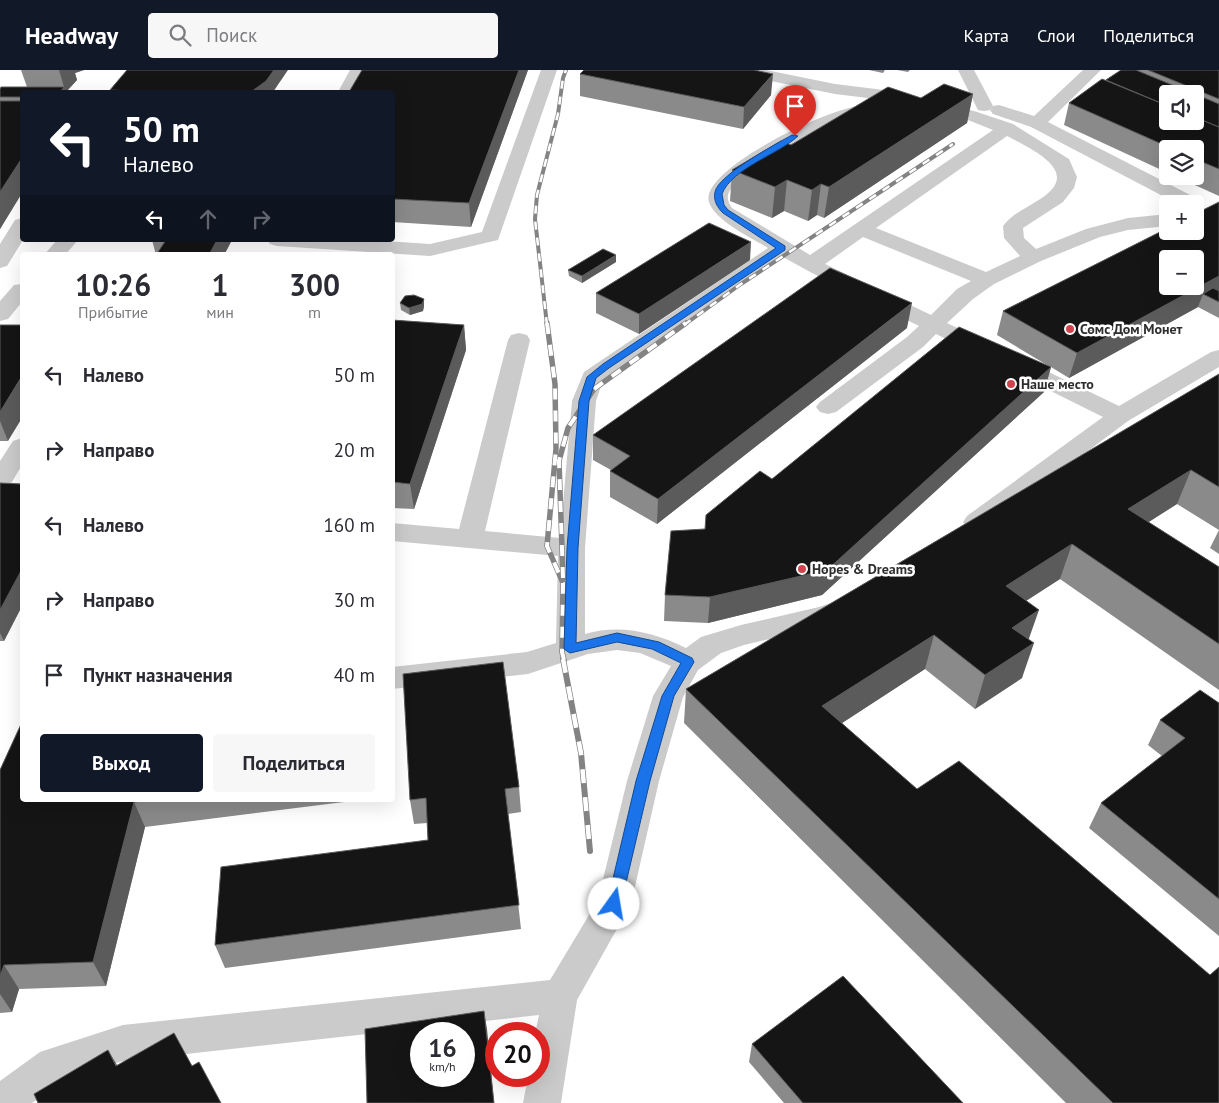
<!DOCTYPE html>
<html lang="ru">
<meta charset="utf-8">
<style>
:root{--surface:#fff;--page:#f7f7f7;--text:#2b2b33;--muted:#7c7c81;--accent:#111827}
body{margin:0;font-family:"PT Sans",sans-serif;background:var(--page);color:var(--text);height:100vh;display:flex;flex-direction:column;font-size:19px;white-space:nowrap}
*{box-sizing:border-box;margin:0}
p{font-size:16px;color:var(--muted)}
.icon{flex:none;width:28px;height:28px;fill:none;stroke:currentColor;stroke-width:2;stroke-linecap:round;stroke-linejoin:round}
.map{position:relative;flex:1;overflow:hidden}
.panel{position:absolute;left:20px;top:182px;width:375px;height:550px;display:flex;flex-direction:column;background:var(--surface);border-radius:5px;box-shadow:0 5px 20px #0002}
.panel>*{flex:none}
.top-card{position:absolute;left:20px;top:20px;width:375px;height:152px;border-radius:5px;box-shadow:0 5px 20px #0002;background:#111827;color:#fff;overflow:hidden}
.tools{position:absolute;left:1159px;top:15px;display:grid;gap:10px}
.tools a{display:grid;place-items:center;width:45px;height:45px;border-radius:5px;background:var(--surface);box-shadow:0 5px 20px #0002;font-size:25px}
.speed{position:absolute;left:410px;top:952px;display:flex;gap:10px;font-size:25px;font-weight:700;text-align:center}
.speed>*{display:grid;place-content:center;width:65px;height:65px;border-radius:50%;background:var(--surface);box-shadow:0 5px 20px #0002;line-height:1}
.speed small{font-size:12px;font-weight:400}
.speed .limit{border:8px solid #d22;background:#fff;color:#111}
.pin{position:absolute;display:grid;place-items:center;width:42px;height:42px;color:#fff;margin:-51px -21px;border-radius:50% 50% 50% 0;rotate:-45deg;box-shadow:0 0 5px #0007}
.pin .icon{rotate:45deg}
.me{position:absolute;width:55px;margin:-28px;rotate:13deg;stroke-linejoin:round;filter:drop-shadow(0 0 4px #0008)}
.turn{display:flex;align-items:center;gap:18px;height:105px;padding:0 20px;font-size:22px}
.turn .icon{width:65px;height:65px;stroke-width:2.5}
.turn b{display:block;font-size:35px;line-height:42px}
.lanes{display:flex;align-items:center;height:48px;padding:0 20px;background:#0003;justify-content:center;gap:25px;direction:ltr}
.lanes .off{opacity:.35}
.eta{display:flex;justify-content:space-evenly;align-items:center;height:85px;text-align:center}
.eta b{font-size:30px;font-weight:700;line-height:35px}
.primary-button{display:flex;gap:10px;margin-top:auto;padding:10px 20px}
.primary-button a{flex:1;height:58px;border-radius:5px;background:var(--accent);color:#fff;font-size:20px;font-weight:700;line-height:58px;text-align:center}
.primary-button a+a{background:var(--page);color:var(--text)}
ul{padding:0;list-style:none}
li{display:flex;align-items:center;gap:15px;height:75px;padding:0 20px}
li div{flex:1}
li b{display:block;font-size:19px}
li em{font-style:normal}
header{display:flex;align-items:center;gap:30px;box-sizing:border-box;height:70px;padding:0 25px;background:var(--accent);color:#fff}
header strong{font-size:24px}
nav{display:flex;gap:28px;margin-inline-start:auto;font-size:18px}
.search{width:350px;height:45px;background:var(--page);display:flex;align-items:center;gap:12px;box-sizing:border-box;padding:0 18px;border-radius:5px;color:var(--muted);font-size:19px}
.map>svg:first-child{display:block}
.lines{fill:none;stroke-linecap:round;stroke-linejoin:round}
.minor{fill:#cbcbcb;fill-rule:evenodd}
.rail-far2-casing{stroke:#838383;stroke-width:4}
.rail-far1-casing{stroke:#838383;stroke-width:5.5}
.rail-casing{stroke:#838383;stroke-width:6}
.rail-far2{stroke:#fff;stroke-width:2.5;stroke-dasharray:8;stroke-linecap:butt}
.rail-far1{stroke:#fff;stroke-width:4;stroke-dasharray:11;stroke-linecap:butt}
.rail{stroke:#fff;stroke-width:4.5;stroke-dasharray:14;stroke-linecap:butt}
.wall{fill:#8a8a8a;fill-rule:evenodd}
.shaded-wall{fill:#5b5b5b}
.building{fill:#151515;stroke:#5b5b5b;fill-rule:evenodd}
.route{fill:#1a73e8;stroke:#114b97}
.poi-dot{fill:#d0444f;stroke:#fff;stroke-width:2}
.labels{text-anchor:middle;stroke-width:5;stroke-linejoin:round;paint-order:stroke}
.poi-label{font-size:14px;font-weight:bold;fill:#2e2e2e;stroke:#fff;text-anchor:start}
</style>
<header>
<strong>Headway</strong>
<div class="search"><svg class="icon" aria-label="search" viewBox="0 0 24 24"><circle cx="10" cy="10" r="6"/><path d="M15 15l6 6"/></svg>Поиск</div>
<nav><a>Карта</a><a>Слои</a><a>Поделиться</a></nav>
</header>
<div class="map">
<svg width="1219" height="1033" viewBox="0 0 1219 1033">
<rect width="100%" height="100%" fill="#fff"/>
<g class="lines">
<g class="minor">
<polygon points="350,0 366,0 354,22 338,22"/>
<polygon points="541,0 557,0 498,170 430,186 277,176 270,174 267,170 370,170 430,174 482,162"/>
<polygon points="733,0 766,0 835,14 892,21 898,22 901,26 898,30 892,31 835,24 741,5 735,4"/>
<polygon points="958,0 974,0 993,36 990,40 984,41 978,40"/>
<polygon points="1083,0 1101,0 1048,52 1200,130 1203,134 1200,138 1195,139 1195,134 1178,134 1031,57 993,44 990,40 993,36 999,35 1034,46"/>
<path d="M 933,33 L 974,41 L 1013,54 L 1069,89 L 1077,107 L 1074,118 L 1063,132 L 1023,158 L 1024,168 L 1036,179 L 1086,159 L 1128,148 L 1168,144 L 1168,156 L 1128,160 L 1100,167 L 1041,191 L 994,214 L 973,229 L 947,253 L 1119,336 L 1211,282 L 1219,280 L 1219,297 L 1128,351 L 985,458 L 976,461 L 967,458 L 963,452 L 967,446 L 1103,347 L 936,264 L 923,277 L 836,342 L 828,344 L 820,342 L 816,337 L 820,332 L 907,267 L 919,256 L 812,203 L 783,187 L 603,310 L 596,331 L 585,478 L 585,564 C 620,554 653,562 686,578 L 701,567 L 741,555 L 819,537 L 834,532 L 844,535 L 848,542 L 844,549 L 836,553 L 744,575 L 721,583 L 698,600 L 683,627 L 659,711 L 631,834 L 577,930 L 561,1033 L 523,1033 L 528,1006 L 539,1006 L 539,964 L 535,964 L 539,945 L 123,991 L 64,1010 L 32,1033 L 0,1033 L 0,1011 L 40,982 L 123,955 L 550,910 L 598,830 L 627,711 L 653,626 L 671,596 L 640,583 L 617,580 L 588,584 L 528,604 L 392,619 L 392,597 L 527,582 L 556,573 L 558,486 L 392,471 L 392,453 L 459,459 L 508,270 L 511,265 L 519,263 L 527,265 L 530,270 L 485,461 L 560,468 L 572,331 L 584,302 L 768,178 C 752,168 715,151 709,132 C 698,99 845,28 874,35 L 877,39 L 874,43 C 828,56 785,75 747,105 C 736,114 720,122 732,138 L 810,185 L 993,60 L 963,48 L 927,42 L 924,38 L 927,34 ZM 1007,66 C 1035,81 1085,103 1037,131 C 1025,139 1012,144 1003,156 L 1004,168 L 1020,186 L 986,202 L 876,158 ZM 863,167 L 971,211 L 957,219 L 931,245 L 825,194 Z"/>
<polygon points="22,148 23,170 7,196 0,198 0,174 15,150"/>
<polygon points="57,170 78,170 65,185 44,185"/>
<polygon points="22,214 22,232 8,249 0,251 0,231 14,215"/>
<polygon points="22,368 22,395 9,417 0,419 0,391 13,371"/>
</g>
<g class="rail-far2-casing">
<g id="rail-far2">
<polyline points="547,255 535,149 537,125 558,44 563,8 566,0"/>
<polyline points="684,255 741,214 953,74"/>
</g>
</g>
<g class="rail-far1-casing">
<g id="rail-far1">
<polyline points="547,253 555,314 556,379 547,476 563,513 562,582 564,590"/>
<polyline points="563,508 559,391 568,358 594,319 686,253"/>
</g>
</g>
<g class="rail-casing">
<polyline id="rail" points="563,589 581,683 590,781"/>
</g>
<use href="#rail-far2" class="rail-far2"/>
<use href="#rail-far1" class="rail-far1"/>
<use href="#rail" class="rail"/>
</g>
<g class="wall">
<polygon points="21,0 84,0 75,3 77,10 66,22 22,22 22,123 0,159 0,19 27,17"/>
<polygon points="528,0 471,157 392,152 392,22"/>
<polygon points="869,0 885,0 883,3"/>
<polygon points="897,0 910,0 908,2"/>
<path d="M 1121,0 L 1219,0 L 1219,126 L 1175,106 L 1195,106 L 1195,79 L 1168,79 L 1168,103 L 1064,55 L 1069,33 ZM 1168,24 L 1195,24 L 1195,51 Z"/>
<polygon points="580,4 771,25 743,59 580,26"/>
<polygon points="110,20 273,22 110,22"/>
<polygon points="973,24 967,53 824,148 817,145 808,151 784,141 772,148 730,131 732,100 791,75 921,28"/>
<polygon points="1219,132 1219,248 1198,237 1069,308 1051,297 1044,322 822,525 708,553 664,551 665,525 705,459 772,409 1047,295 997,265 1003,241"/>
<polygon points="152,170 232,170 224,185 156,185"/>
<polygon points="750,190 639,264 596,243 596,223"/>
<polygon points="616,192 582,213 569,206 568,200"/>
<polygon points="400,233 424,236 423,241 410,245 401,240"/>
<polygon points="392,250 464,255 466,280 414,439 392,438"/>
<polygon points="0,255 8,371 0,371"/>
<polygon points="907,258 657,454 610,427 610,401 611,400 593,390 593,365"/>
<polygon points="1219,304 1219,484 1210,478 1219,460 1177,434 1148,452 1219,497 1219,620 1060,509 1026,531 1029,570 1022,608 975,639 925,599 842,653 1219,1033 1066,1033 684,653 686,619"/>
<polygon points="0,413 22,414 22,536 4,571 0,571"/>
<polygon points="1219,633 1219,866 1089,758 1101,733 1162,686 1148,675 1160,650"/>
<polygon points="0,700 22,730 360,730 145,757 106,916 19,919 12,942 0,943"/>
<polygon points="519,717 521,742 508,744 521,859 225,898 215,875 428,770 427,753 414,754 410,730"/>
<polygon points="752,974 963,1033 784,1033 749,992"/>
</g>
<g class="shaded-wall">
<polygon points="59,0 84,0 75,3 77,10 66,22 60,22 64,17"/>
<polygon points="274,0 288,0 273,22 251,22"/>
<polygon points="519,0 528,0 471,157 469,133"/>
<polygon points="773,4 771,25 743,59 744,37"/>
<polygon points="973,24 967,53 824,148 829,117"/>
<polygon points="22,88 22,123 0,159 0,122"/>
<polygon points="787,110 784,141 772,148 775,117"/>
<polygon points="821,114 817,145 808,151 812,120"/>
<polygon points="217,170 232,170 224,185 209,185"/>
<polygon points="751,172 750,190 639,264 639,244"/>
<polygon points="616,185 616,192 582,213 582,206"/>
<polygon points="1219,206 1219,226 1203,224 1198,237 1069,308 1077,283"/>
<polygon points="424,229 424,236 423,241 410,245 409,238"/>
<polygon points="912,233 907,258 657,454 658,429"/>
<polygon points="464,255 466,280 414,439 410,414"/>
<polygon points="1051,297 1044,322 822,525 708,553 710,527"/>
<polygon points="22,306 22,348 8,371 0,351 0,342"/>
<polygon points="1191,400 1177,434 1116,473 1128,439"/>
<polygon points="1072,474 1060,509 996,550 1006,516"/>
<polygon points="22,499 22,536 4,571 0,563 0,540"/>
<polygon points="1039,540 1027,574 1012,558"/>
<polygon points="934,565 925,599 816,670 822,636"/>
<polygon points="1034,573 1022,608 975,639 985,605"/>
<polygon points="134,732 145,757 106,916 93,892"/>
<polygon points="4,895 19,919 12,942 0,924 0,906"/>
<polygon points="484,941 487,959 494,1033"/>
<polygon points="108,980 126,1010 116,996"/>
</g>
<g class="building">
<polygon points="127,0 274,0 266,11 251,22 153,22 110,20"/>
<polygon points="362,0 519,0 469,133 392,129 392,22 349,22"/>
<polygon points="584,0 754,0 773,4 744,37 580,4"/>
<polygon points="1121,0 1136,0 1194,24 1168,24 1168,36 1106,10"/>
<polygon points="1148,0 1219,0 1219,29"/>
<polygon points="1102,9 1168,36 1168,51 1195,51 1195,47 1219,57 1219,99 1195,89 1195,79 1173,79 1069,33"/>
<polygon points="944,14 973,24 829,117 821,114 812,120 787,110 775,117 732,100 781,71 791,75 888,17 921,28"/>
<polygon points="1,17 64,17 60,22 22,22 22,27 0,27 0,19"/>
<polygon points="1195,24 1219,34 1219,57 1195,47"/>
<polygon points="0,31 22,31 22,88 0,122"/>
<path d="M 1219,132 L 1219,206 L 1077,283 L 1003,241 L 1168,158 L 1168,161 L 1195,161 L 1195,144 ZM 1168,189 L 1195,189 L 1195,216 L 1168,216 Z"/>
<polygon points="709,153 751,172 639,244 596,223"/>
<polygon points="166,170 217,170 209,185 156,185"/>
<polygon points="603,179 616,185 582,206 568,200"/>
<polygon points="830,198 912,233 658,429 610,401 630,386 593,365"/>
<polygon points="1213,218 1219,221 1219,232 1203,224"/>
<polygon points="414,225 424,229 422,234 409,238 400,233 405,226"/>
<polygon points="392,250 464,255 410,414 392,412"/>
<polygon points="0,255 22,255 22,306 0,342"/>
<polygon points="959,257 1051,297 827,500 710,527 665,525 671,461 705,459 706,445 760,401 772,409"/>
<polygon points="1219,304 1219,417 1191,400 1128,439 1219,497 1219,574 1072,474 1006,516 1039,540 1012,558 1034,573 985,605 934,565 822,636 917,719 959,691 1210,905 1219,897 1219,1033 1113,1033 686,619"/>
<polygon points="0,413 22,414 22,499 0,540"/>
<polygon points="503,592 519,717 505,719 519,835 215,875 221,797 428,770 426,728 410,730 403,604"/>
<polygon points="1200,620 1219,633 1219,829 1101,733 1185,668 1160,650"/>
<polygon points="22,652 22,730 152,730 134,732 93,892 4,895 0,906 0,700"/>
<polygon points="843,906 963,1033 803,1033 752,974"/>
<path d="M 484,941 L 494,1033 L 367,1033 L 365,959 ZM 421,964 L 464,964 L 464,1006 L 421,1006 Z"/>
<polygon points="174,963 192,996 199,992 221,1033 38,1033 34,1024 108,980 116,996"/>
</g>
<path class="route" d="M 792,65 L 798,66 C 779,84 732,98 722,124 L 724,135 L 728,140 L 785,176 L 785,180 L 609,298 L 596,308 L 589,331 L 578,478 L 576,573 L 617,563 L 659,572 L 692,588 L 694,592 L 674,626 L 650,711 L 621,834 L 619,839 L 614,840 L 609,839 L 607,834 L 636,711 L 662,626 L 681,593 L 652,579 L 617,572 L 570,583 L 564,579 L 567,478 L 579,331 L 587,307 L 603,294 L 776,178 L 723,143 C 718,138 713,131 715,122 C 718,105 776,74 792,65 Z"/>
<g class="poi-dot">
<circle cx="1070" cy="259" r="5"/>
<circle cx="1011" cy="314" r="5"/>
<circle cx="802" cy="499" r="5"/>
</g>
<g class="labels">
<g class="poi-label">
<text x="1080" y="264">Сомс Дом Монет</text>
<text x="1021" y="319">Наше место</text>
<text x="812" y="504">Hopes &amp; Dreams</text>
</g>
</g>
</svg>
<div class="tools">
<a><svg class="icon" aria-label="sound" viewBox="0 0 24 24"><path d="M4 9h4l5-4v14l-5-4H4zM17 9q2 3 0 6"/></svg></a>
<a><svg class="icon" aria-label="layers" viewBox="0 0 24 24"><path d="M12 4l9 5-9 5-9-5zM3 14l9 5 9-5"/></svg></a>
<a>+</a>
<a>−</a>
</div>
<div class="speed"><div>16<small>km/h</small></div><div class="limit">20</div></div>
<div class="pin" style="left:795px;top:66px;background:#d93025"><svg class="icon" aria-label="arrive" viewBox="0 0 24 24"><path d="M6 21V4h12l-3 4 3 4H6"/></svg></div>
<svg class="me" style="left:614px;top:834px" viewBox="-20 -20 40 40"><circle r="19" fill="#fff"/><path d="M0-13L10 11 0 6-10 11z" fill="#1a73e8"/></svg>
<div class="top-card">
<div class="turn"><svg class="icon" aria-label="left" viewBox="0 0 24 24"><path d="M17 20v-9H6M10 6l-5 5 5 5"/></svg><div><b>50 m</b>Налево</div></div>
<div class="lanes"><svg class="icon" aria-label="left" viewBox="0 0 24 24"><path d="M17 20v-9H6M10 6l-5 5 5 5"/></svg><svg class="icon off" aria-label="ahead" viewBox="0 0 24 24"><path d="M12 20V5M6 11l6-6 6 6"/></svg><svg class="icon off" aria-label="right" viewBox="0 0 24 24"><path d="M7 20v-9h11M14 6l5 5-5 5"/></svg></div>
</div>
<section class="panel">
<div class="eta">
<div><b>10:26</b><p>Прибытие</p></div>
<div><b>1</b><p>мин</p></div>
<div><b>300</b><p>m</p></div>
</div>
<ul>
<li><svg class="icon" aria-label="left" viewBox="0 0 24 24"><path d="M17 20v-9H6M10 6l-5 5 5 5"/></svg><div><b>Налево</b></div><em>50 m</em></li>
<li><svg class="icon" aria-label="right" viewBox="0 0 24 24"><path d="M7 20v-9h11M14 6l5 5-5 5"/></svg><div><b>Направо</b></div><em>20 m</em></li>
<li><svg class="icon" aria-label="left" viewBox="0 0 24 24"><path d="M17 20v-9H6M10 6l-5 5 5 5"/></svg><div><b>Налево</b></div><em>160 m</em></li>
<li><svg class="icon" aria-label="right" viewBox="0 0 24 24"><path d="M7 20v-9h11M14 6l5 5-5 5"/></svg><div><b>Направо</b></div><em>30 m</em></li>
<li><svg class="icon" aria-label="arrive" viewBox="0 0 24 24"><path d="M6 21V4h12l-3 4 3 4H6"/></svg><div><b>Пункт назначения</b></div><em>40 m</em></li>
</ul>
<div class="primary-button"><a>Выход</a><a>Поделиться</a></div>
</section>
</div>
